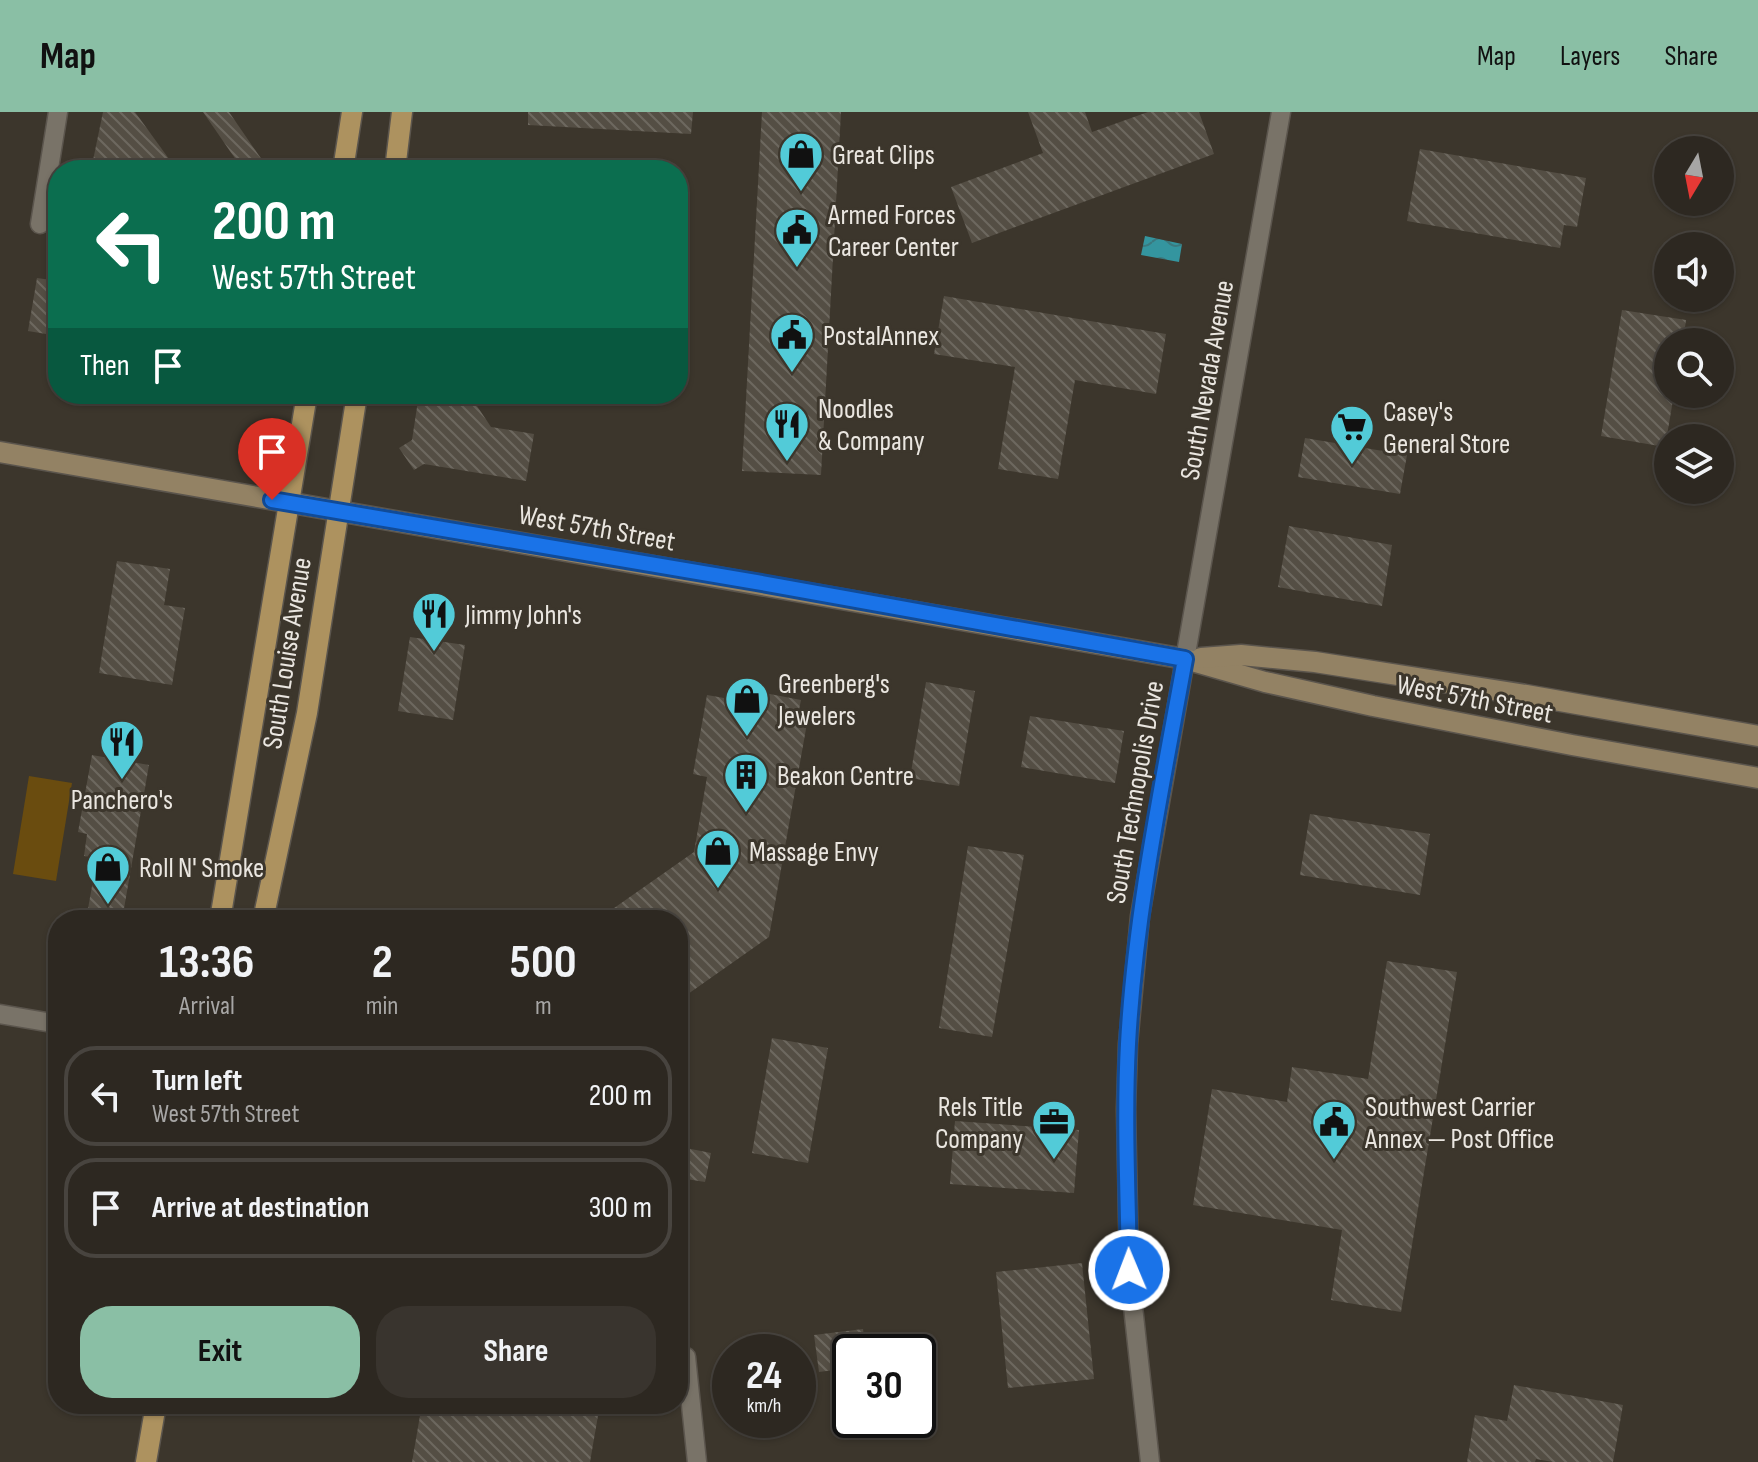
<!DOCTYPE html>
<meta charset="utf-8">
<style>
:root{--surface:#2d2821;--page:#39342e;--text:#f1f3f6;--muted:#a7a6a5;--line:#48443f;--accent:#8abfa5}
body{margin:0;font-family:"Sofia Sans Condensed",sans-serif;background:var(--page);color:var(--text);height:100vh;display:flex;flex-direction:column;font-size:30px;white-space:nowrap}
*{box-sizing:border-box;margin:0}
p{font-size:26px;color:var(--muted)}
.icon{flex:none;width:44px;height:44px;fill:none;stroke:currentColor;stroke-width:2;stroke-linecap:round;stroke-linejoin:round}
.map{position:relative;flex:1;overflow:hidden}
.panel{position:absolute;left:48px;top:798px;width:640px;height:504px;display:flex;flex-direction:column;background:var(--surface);border-radius:32px;box-shadow:0 2px 6px #0004,0 0 0 2px var(--line)}
.panel>*{flex:none}
.hud{position:absolute;left:48px;top:48px;width:640px;height:244px;border-radius:32px;box-shadow:0 2px 6px #0004,0 0 0 2px var(--line);background:#0b6e4f;color:#fff;overflow:hidden}
.needle{width:52px;rotate:190deg}
.buttons{position:absolute;left:1654px;top:24px;display:grid;gap:16px}
.buttons a{display:grid;place-items:center;width:80px;height:80px;border-radius:50%;background:var(--surface);box-shadow:0 2px 6px #0004,0 0 0 2px var(--line);font-size:40px}
.speed{position:absolute;left:712px;top:1222px;display:flex;gap:16px;font-size:40px;font-weight:700;text-align:center}
.speed>*{display:grid;place-content:center;width:104px;height:104px;border-radius:50%;background:var(--surface);box-shadow:0 2px 6px #0004,0 0 0 2px var(--line);line-height:1}
.speed small{font-size:20px;font-weight:400}
.speed .limit{border:4px solid #111;border-radius:12px;background:#fff;color:#111}
.pin{position:absolute;display:grid;place-items:center;width:68px;height:68px;color:#fff;margin:-82px -34px;border-radius:50% 50% 50% 0;rotate:-45deg;box-shadow:0 0 8px #0007}
.pin .icon{rotate:45deg}
.me{position:absolute;width:88px;margin:-44px;rotate:359deg;stroke-linejoin:round;filter:drop-shadow(0 0 6px #0008)}
.turn{display:flex;align-items:center;gap:28px;height:168px;padding:0 32px;font-size:36px}
.turn .icon{width:104px;height:104px;stroke-width:2.5}
.turn b{display:block;font-size:56px;line-height:68px}
.then{display:flex;align-items:center;height:76px;padding:0 32px;background:#0003;gap:16px;font-size:30px}
.eta{display:flex;justify-content:space-evenly;align-items:center;height:136px;text-align:center}
.eta b{font-size:48px;font-weight:700;line-height:56px}
.action{display:flex;gap:16px;margin-top:auto;padding:16px 32px}
.action a{flex:1;height:92px;border-radius:32px;background:var(--accent);color:#111;font-size:32px;font-weight:700;line-height:92px;text-align:center}
.action a+a{background:var(--page);color:var(--text)}
ul{padding:0;list-style:none}
li{display:flex;align-items:center;gap:24px;height:100px;margin:0 16px 12px;padding:0 16px;border:4px solid var(--line);border-radius:32px}
li div{flex:1}
li b{display:block;font-size:30px}
li em{font-style:normal}
header{display:flex;align-items:center;gap:48px;box-sizing:border-box;height:112px;padding:0 40px;background:var(--accent);color:#111}
header strong{font-size:38px}
nav{display:flex;gap:44px;margin-inline-start:auto;font-size:28px}
.map>svg:first-child{display:block}
.pitch{fill:#6a4c0f}
.water{fill:url(#water-waves)}
.building{fill:url(#building-back-hatch)}
.lines{fill:none;stroke-linecap:round;stroke-linejoin:round}
.street-casing{stroke:#5b554d;stroke-width:21}
.secondary-casing{stroke:#5b554d;stroke-width:23}
.primary-casing{stroke:#5b554d;stroke-width:23}
.street{stroke:#797368;stroke-width:18}
.secondary{stroke:#938264;stroke-width:20}
.primary{stroke:#ad925f;stroke-width:20}
.route-casing{stroke:#114b97;stroke-width:20}
.route{stroke:#1a73e8;stroke-width:14}
.labels{text-anchor:middle;stroke-width:6;stroke-linejoin:round;paint-order:stroke}
.poi-label{font-size:28px;fill:#eae6e0;stroke:#3c362c;text-anchor:start}
.street-label{font-size:28px;fill:#eae6e0;stroke:#3c362c}
</style>
<header>
<strong>Map</strong>
<nav><a>Map</a><a>Layers</a><a>Share</a></nav>
</header>
<div class="map">
<svg width="1758" height="1350" viewBox="0 0 1758 1350">
<defs>
<pattern id="water-waves" width="16" height="10" patternUnits="userSpaceOnUse" patternTransform="scale(2)"><rect width="16" height="10" fill="#34959f"/><path d="M0 5q4-4 8 0t8 0" fill="none" stroke="#3a797f"/></pattern>
<pattern id="building-back-hatch" width="6" height="6" patternUnits="userSpaceOnUse" patternTransform="scale(2)"><rect width="6" height="6" fill="#544e44"/><path d="M-1 5l2 2M0 0l6 6M5-1l2 2" fill="none" stroke="#6d685f"/></pattern>
</defs>
<rect width="100%" height="100%" fill="#3c362c"/>
<polygon class="pitch" points="29,664 72,671 56,769 13,762"/>
<polygon class="water" points="1145,124 1182,132 1179,150 1141,143"/>
<g class="building">
<polygon points="103,0 135,0 177,58 91,58"/>
<polygon points="203,0 229,0 269,58 243,58"/>
<polygon points="528,0 693,0 691,22 528,13"/>
<polygon points="762,0 841,0 821,363 742,359"/>
<polygon points="1028,0 1085,0 1092,20 1148,0 1199,0 1214,42 972,131 951,75 1043,41"/>
<polygon points="1420,37 1586,66 1577,115 1564,113 1560,136 1407,109"/>
<polygon points="37,166 58,169 58,224 28,219"/>
<polygon points="944,184 1166,222 1156,282 1075,268 1058,367 998,357 1015,255 934,242"/>
<polygon points="1622,198 1686,208 1683,230 1668,230 1668,282 1674,282 1665,335 1601,324"/>
<polygon points="419,282 469,282 491,315 534,322 526,369 424,352 414,358 399,336 412,328"/>
<polygon points="1305,326 1407,343 1400,382 1298,365"/>
<polygon points="1289,414 1392,433 1382,494 1278,475"/>
<polygon points="117,449 170,457 164,493 185,496 172,573 99,561"/>
<polygon points="410,525 465,533 453,608 398,599"/>
<polygon points="926,570 975,579 959,674 910,666"/>
<polygon points="743,577 801,588 799,598 809,600 769,825 678,889 678,808 597,808 694,740 707,665 693,662 707,583 741,589"/>
<polygon points="1030,604 1124,619 1115,671 1021,655"/>
<polygon points="92,643 149,653 122,808 86,808 97,746 84,744 87,722 78,720"/>
<polygon points="1310,702 1430,722 1420,783 1300,763"/>
<polygon points="968,734 1024,743 992,925 939,916"/>
<polygon points="1387,849 1457,860 1401,1200 1331,1188 1342,1118 1193,1093 1212,977 1287,990 1292,955 1368,967"/>
<polygon points="772,926 828,936 808,1051 752,1041"/>
<polygon points="955,1009 1079,1018 1074,1081 950,1072"/>
<polygon points="686,1036 711,1041 705,1070 680,1066"/>
<polygon points="1082,1151 1094,1267 1008,1276 996,1160"/>
<polygon points="863,1217 866,1240 850,1240 850,1256 819,1260 814,1223"/>
<polygon points="1514,1273 1623,1293 1613,1350 1553,1350 1536,1347 1535,1350 1467,1350 1475,1303 1507,1309"/>
<polygon points="422,1292 600,1292 590,1350 412,1350"/>
</g>
<g class="lines">
<g class="street-casing">
<g id="street">
<polyline points="40,112 58,0"/>
<polyline points="0,902 58,912"/>
<polyline points="686,1245 697,1350"/>
<polyline points="1150,1350 1129,1158 1126,997 1128,932 1140,804 1281,0"/>
</g>
</g>
<g class="secondary-casing">
<g id="secondary">
<polyline points="0,340 1185,547 1265,570 1373,594 1572,633 1758,666"/>
<polyline points="1201,546 1241,543 1315,550 1526,583 1758,624"/>
</g>
</g>
<g class="primary-casing">
<g id="primary">
<polyline points="343,58 352,0"/>
<polyline points="395,58 402,0"/>
<polyline points="220,808 307,282"/>
<polyline points="263,808 307,601 357,282"/>
<polyline points="146,1350 156,1292"/>
</g>
</g>
<use href="#street" class="street"/>
<use href="#secondary" class="secondary"/>
<use href="#primary" class="primary"/>
</g>
<g class="lines">
<g class="route-casing">
<path id="route" d="M 272,388 L 756,470 L 1185,547 C 1162,674 1135,803 1128,932 C 1124,1007 1128,1083 1129,1158"/>
</g>
<use href="#route" class="route"/>
</g>
<defs>
<g id="shop-pin" transform="scale(2.3)"><path d="M0 17L-7.5 6A9.5 9.5 0 1 1 7.5 6Z" fill="#52cbd8" stroke="#3c362c"/><path d="M-5-2.5h2.3a2.7 3.5 0 0 1 5.4 0H5L5.5 6h-11ZM-1.5-2.5h3a1.5 2.3 0 0 0-3 0Z" fill="#111"/></g>
<g id="civic-pin" transform="scale(2.3)"><path d="M0 17L-7.5 6A9.5 9.5 0 1 1 7.5 6Z" fill="#52cbd8" stroke="#3c362c"/><path d="M-.6-6.5H3V-4.5H.6V-3L4-1V1h2V6H-6V1h2V-1L-.6-3ZM-1.2 2.5V6h2.4V2.5Z" fill="#111"/></g>
<g id="restaurant-pin" transform="scale(2.3)"><path d="M0 17L-7.5 6A9.5 9.5 0 1 1 7.5 6Z" fill="#52cbd8" stroke="#3c362c"/><path d="M-5-6h1v4h1v-4h1v4h1v-4h1v5L-1.5 .5V6h-2V.5L-5-1ZM5-6V6H3V1.5H1.5Q1.5-4 5-6Z" fill="#111"/></g>
<g id="supermarket-pin" transform="scale(2.3)"><path d="M0 17L-7.5 6A9.5 9.5 0 1 1 7.5 6Z" fill="#52cbd8" stroke="#3c362c"/><path d="M-6-5.5h2.5l.6 2H6L4.5 2H-2.5L-4.4-4H-6ZM-1.5 3.2a1.3 1.3 0 1 0 .1 0ZM3 3.2a1.3 1.3 0 1 0 .1 0Z" fill="#111"/></g>
<g id="building-pin" transform="scale(2.3)"><path d="M0 17L-7.5 6A9.5 9.5 0 1 1 7.5 6Z" fill="#52cbd8" stroke="#3c362c"/><path d="M-4-6H4V6H1V3H-1V6H-4ZM-2.5-4.3h1.7v1.8h-1.7ZM.8-4.3h1.7v1.8H.8ZM-2.5-1h1.7V.8h-1.7ZM.8-1h1.7V.8H.8Z" fill="#111"/></g>
<g id="office-pin" transform="scale(2.3)"><path d="M0 17L-7.5 6A9.5 9.5 0 1 1 7.5 6Z" fill="#52cbd8" stroke="#3c362c"/><path d="M-6-3h4V-5.5h4V-3h4V5H-6ZM-1-4.5V-3h2v-1.5ZM-6 0V1H6V0Z" fill="#111"/></g>
</defs>
<g fill-rule="evenodd">
<use href="#shop-pin" x="801" y="42"/>
<use href="#civic-pin" x="797" y="118"/>
<use href="#civic-pin" x="792" y="223"/>
<use href="#restaurant-pin" x="787" y="312"/>
<use href="#supermarket-pin" x="1352" y="315"/>
<use href="#restaurant-pin" x="434" y="502"/>
<use href="#shop-pin" x="747" y="587"/>
<use href="#restaurant-pin" x="122" y="630"/>
<use href="#building-pin" x="746" y="663"/>
<use href="#shop-pin" x="718" y="739"/>
<use href="#shop-pin" x="108" y="755"/>
<use href="#office-pin" x="1054" y="1010"/>
<use href="#civic-pin" x="1334" y="1010"/>
</g>
<g class="labels">
<g class="poi-label">
<text x="832" y="52">Great Clips</text>
<text x="828" y="112">Armed Forces<tspan x="828" dy="32">Career Center</tspan></text>
<text x="823" y="233">PostalAnnex</text>
<text x="818" y="306">Noodles<tspan x="818" dy="32">&amp; Company</tspan></text>
<text x="1383" y="309">Casey's<tspan x="1383" dy="32">General Store</tspan></text>
<text x="465" y="512">Jimmy John's</text>
<text x="778" y="581">Greenberg's<tspan x="778" dy="32">Jewelers</tspan></text>
<text x="777" y="673">Beakon Centre</text>
<text x="122" y="697" text-anchor="middle">Panchero's</text>
<text x="749" y="749">Massage Envy</text>
<text x="139" y="765">Roll N' Smoke</text>
<text x="1023" y="1004" text-anchor="end">Rels Title<tspan x="1023" dy="32">Company</tspan></text>
<text x="1365" y="1004">Southwest Carrier<tspan x="1365" dy="32">Annex — Post Office</tspan></text>
</g>
<g class="street-label">
<text transform="translate(1206 268) rotate(-80)" y="10">South Nevada Avenue</text>
<text transform="translate(597 415) rotate(10)" y="10">West 57th Street</text>
<text transform="translate(286 541) rotate(-81)" y="10">South Louise Avenue</text>
<text transform="translate(1475 586) rotate(11)" y="10">West 57th Street</text>
<text transform="translate(1134 680) rotate(-80)" y="10">South Technopolis Drive</text>
</g>
</g>
</svg>
<div class="buttons">
<a><svg class="needle" viewBox="-14 -14 28 28"><path d="M0-13l5 13h-10z" fill="#e53935"/><path d="M0 13l5-13h-10z" fill="#a7a6a5"/></svg></a>
<a><svg class="icon" aria-label="sound" viewBox="0 0 24 24"><path d="M4 9h4l5-4v14l-5-4H4zM17 9q2 3 0 6"/></svg></a>
<a><svg class="icon" aria-label="search" viewBox="0 0 24 24"><circle cx="10" cy="10" r="6"/><path d="M15 15l6 6"/></svg></a>
<a><svg class="icon" aria-label="layers" viewBox="0 0 24 24"><path d="M12 4l9 5-9 5-9-5zM3 14l9 5 9-5"/></svg></a>
</div>
<div class="speed"><div>24<small>km/h</small></div><div class="limit">30</div></div>
<div class="pin" style="left:272px;top:388px;background:#d93025"><svg class="icon" aria-label="arrive" viewBox="0 0 24 24"><path d="M6 21V4h12l-3 4 3 4H6"/></svg></div>
<svg class="me" style="left:1129px;top:1158px" viewBox="-20 -20 40 40"><circle r="17" fill="#1a73e8" stroke="#fff" stroke-width="3"/><path d="M0-11L8 9 0 5-8 9z" fill="#fff"/></svg>
<div class="hud">
<div class="turn"><svg class="icon" aria-label="left" viewBox="0 0 24 24"><path d="M17 20v-9H6M10 6l-5 5 5 5"/></svg><div><b>200 m</b>West 57th Street</div></div>
<div class="then">Then<svg class="icon" aria-label="arrive" viewBox="0 0 24 24"><path d="M6 21V4h12l-3 4 3 4H6"/></svg></div>
</div>
<section class="panel">
<div class="eta">
<div><b>13:36</b><p>Arrival</p></div>
<div><b>2</b><p>min</p></div>
<div><b>500</b><p>m</p></div>
</div>
<ul>
<li><svg class="icon" aria-label="left" viewBox="0 0 24 24"><path d="M17 20v-9H6M10 6l-5 5 5 5"/></svg><div><b>Turn left</b><p>West 57th Street</p></div><em>200 m</em></li>
<li><svg class="icon" aria-label="arrive" viewBox="0 0 24 24"><path d="M6 21V4h12l-3 4 3 4H6"/></svg><div><b>Arrive at destination</b></div><em>300 m</em></li>
</ul>
<div class="action"><a>Exit</a><a>Share</a></div>
</section>
</div>
